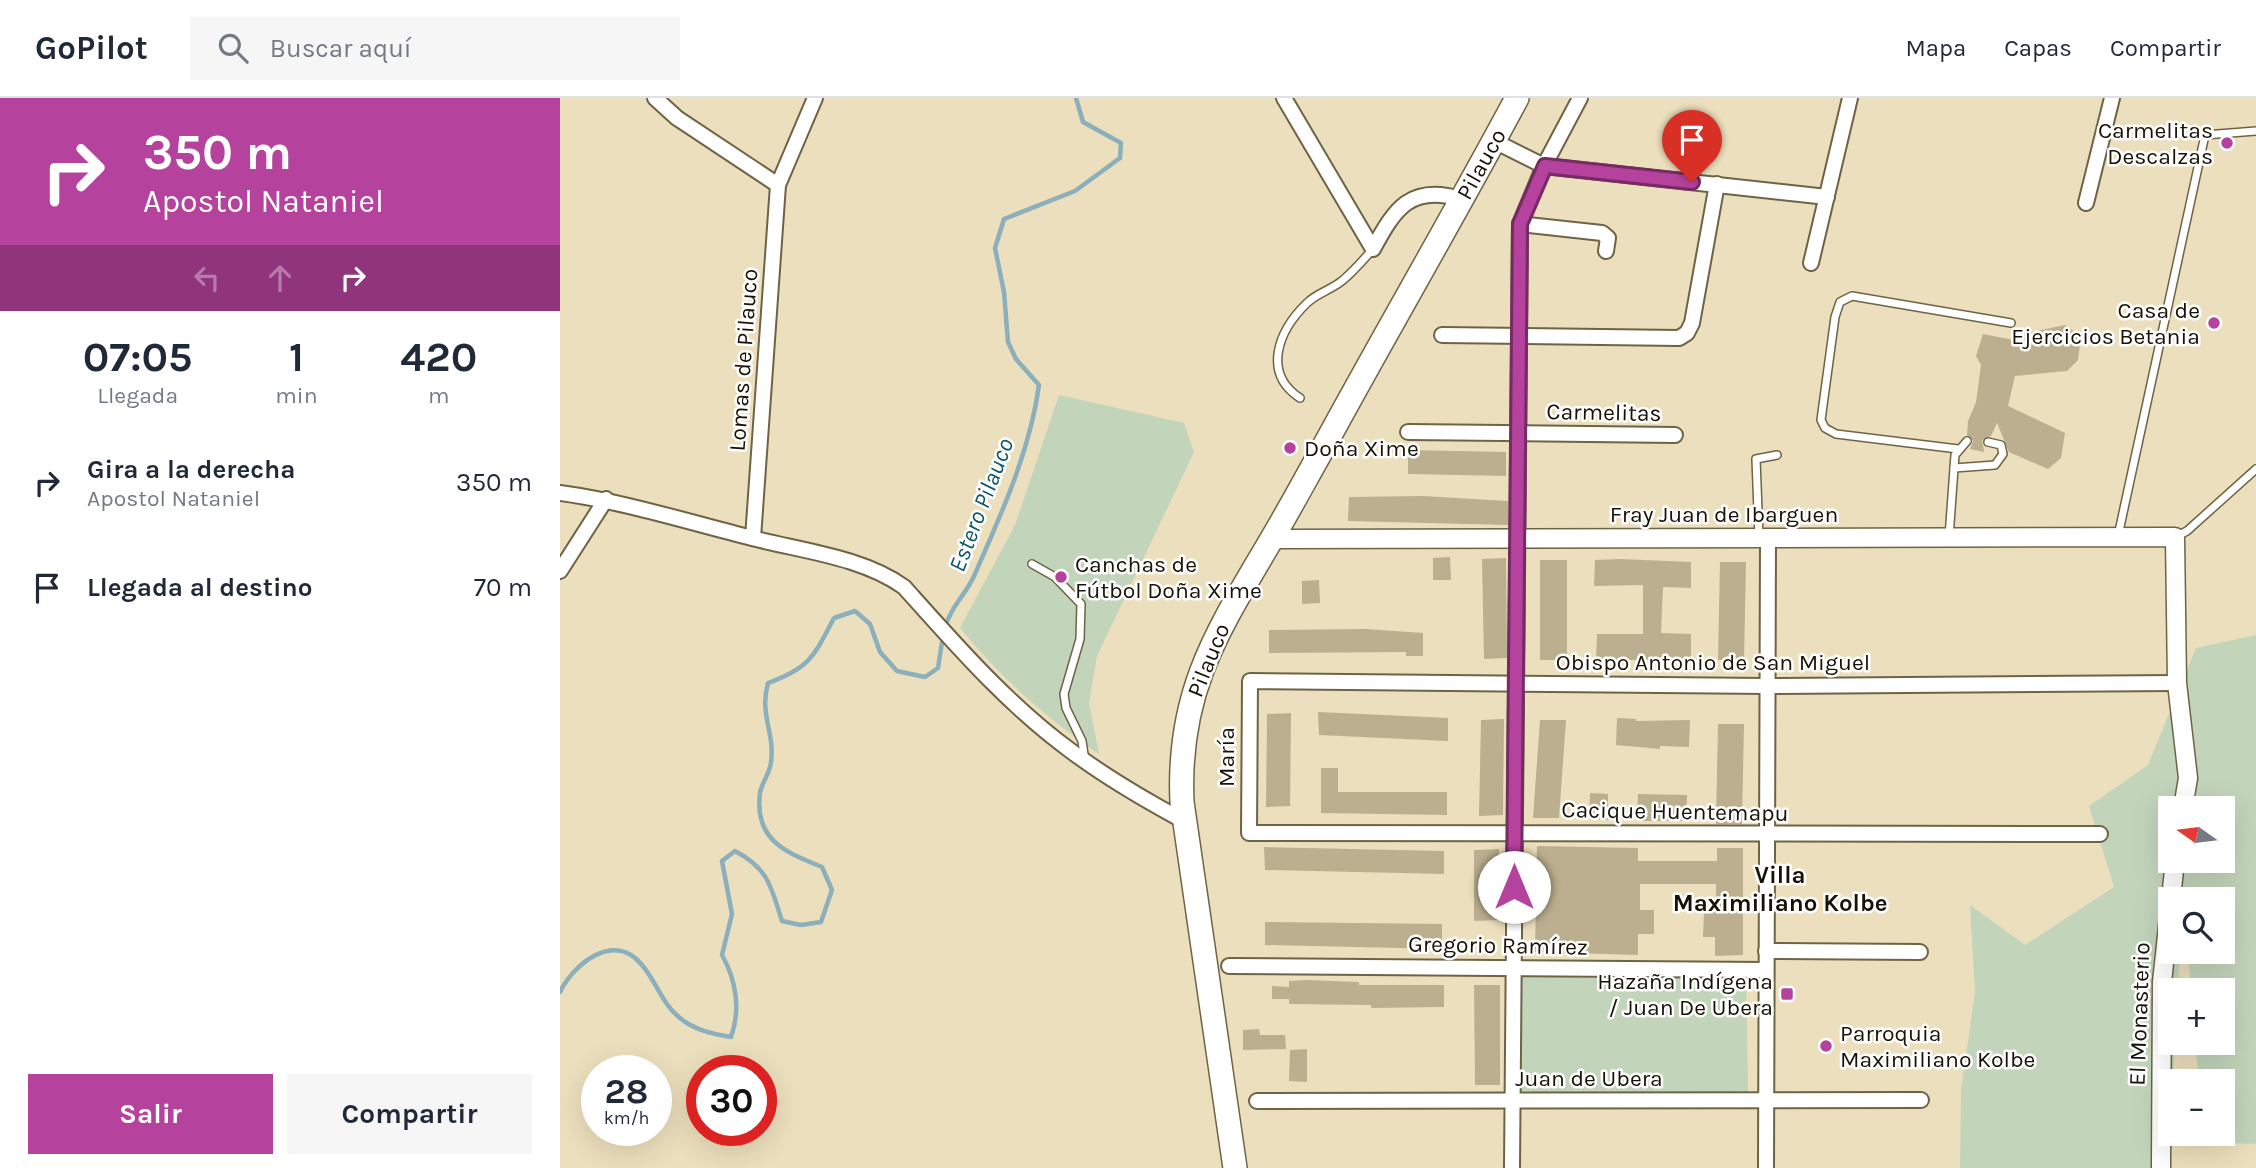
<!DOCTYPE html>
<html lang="es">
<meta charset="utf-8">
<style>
:root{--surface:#fff;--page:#f6f6f7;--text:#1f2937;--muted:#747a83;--line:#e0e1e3;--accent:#b5429c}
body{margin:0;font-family:Karla,sans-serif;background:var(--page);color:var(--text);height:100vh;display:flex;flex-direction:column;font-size:26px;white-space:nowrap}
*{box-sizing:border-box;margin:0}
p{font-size:23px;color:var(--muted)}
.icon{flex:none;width:38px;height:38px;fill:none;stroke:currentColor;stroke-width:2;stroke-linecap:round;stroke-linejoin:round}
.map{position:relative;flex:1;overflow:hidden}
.drawer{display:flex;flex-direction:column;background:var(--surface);width:560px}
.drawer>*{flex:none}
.top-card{background:#b5429c;color:#fff;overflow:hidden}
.needle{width:46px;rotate:284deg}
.fabs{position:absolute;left:1598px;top:698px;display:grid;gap:14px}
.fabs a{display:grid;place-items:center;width:77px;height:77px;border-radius:0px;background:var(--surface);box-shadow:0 7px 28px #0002;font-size:35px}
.speed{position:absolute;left:21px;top:957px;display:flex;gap:14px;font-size:35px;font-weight:700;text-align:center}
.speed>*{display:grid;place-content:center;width:91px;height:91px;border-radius:50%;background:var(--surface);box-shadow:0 7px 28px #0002;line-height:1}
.speed small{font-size:18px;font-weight:400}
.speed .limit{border:10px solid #d22;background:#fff;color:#111}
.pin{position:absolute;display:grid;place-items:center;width:60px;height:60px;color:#fff;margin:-72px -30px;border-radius:50% 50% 50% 0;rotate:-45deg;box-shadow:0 0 7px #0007}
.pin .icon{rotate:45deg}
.me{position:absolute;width:77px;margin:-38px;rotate:0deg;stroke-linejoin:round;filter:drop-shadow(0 0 5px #0008)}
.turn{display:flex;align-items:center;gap:24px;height:147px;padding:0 28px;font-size:32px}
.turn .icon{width:91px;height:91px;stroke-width:2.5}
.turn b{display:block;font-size:49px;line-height:60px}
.lanes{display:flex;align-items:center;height:66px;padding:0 28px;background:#0003;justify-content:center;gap:35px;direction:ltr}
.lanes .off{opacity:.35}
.eta{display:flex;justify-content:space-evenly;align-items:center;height:119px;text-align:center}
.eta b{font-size:42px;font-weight:700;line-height:49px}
.cta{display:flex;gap:14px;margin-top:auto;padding:14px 28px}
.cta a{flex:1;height:80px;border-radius:0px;background:var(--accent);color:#fff;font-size:28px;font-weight:700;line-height:80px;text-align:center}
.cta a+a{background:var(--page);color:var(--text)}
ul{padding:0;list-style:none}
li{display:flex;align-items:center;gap:21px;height:105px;padding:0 28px}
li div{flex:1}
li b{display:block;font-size:26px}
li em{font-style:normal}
header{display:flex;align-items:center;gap:42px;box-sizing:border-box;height:98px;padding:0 35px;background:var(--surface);border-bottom:2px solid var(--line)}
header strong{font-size:33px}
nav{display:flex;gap:38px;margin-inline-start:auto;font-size:24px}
.search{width:490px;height:63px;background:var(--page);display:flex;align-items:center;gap:18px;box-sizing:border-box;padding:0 24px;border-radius:0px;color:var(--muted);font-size:26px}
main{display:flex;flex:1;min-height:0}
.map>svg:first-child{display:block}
.green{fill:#c2d4ba;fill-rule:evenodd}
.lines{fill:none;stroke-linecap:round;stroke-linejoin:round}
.stream{stroke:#8bafbb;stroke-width:4.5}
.building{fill:#bbaf8f}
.service-casing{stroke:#6e6345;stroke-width:10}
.minor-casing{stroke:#6e6345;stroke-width:18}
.tertiary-casing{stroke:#6e6345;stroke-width:21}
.primary-casing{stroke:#6e6345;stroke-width:26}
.service{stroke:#fff;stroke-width:7}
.minor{stroke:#fff;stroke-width:14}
.tertiary{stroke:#fff;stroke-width:18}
.primary{stroke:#fff;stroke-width:23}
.route-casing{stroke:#762b65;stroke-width:18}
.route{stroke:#b5429c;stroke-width:12}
.poi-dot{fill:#b5429c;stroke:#fff;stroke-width:2.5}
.labels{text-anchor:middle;stroke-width:5;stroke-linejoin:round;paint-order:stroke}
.poi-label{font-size:23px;fill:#171206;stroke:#fff;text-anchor:end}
.street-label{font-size:23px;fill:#171206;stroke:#fff}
.water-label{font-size:24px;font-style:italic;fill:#0e5869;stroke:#fff}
.neighbourhood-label{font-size:24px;font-weight:bold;fill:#171206;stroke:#fff}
</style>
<header>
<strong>GoPilot</strong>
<div class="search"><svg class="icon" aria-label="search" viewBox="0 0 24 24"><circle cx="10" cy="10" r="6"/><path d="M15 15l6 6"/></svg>Buscar aquí</div>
<nav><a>Mapa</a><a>Capas</a><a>Compartir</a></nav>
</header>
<main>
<section class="drawer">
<div class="top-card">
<div class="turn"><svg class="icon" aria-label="right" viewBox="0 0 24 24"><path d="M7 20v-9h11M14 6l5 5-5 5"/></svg><div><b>350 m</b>Apostol Nataniel</div></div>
<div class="lanes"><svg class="icon off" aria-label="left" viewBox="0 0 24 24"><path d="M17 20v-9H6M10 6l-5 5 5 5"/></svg><svg class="icon off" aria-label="ahead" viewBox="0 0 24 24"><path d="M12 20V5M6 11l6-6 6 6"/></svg><svg class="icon" aria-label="right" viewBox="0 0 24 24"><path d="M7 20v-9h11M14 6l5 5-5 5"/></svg></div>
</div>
<div class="eta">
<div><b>07:05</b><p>Llegada</p></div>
<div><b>1</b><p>min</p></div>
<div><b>420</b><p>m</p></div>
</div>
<ul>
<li><svg class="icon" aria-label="right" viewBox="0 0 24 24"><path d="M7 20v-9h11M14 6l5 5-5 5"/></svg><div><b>Gira a la derecha</b><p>Apostol Nataniel</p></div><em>350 m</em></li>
<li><svg class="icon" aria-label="arrive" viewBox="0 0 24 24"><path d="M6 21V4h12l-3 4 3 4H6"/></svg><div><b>Llegada al destino</b></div><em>70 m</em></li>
</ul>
<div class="cta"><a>Salir</a><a>Compartir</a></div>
</section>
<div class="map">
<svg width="1696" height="1070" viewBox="0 0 1696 1070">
<rect width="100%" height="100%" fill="#ecdfbd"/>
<g class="green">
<path d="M 499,297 L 624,325 L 634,354 L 537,558 L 529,605 L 539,656 C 486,620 440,579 400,530 L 455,427 Z"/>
<path d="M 1696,537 L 1696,1046 L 1644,1044 L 1643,1036 L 1662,1036 L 1662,984 L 1639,983 L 1635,945 L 1662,945 L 1662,892 L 1631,892 L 1628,854 L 1662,854 L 1662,802 L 1610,802 L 1610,854 L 1620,854 L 1618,892 L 1610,892 L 1610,945 L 1615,945 L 1607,1070 L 1400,1070 L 1401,993 L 1415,894 L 1410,807 L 1465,847 L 1554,789 L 1529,708 L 1588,667 L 1636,550 ZM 1610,710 L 1662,710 L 1662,763 L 1610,763 Z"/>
<polygon points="959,875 1186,875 1188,994 959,995"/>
</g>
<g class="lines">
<g class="stream">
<path d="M 385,530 C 390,510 406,496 414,478 C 441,417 470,353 479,287 L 456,261 L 448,244 L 444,194 L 435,150 L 444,121 L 515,93 L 560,60 L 561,45 L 523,24 L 516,0"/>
<path d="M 0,894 C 14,865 55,833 82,867 C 96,883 102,906 120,920 C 134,932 153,936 171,939 C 181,911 176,882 162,857 L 172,816 L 162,763 L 175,753 C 209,771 211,789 222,823 L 241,827 L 261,824 L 272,792 L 262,769 C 224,754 194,741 200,695 C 202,684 210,675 211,664 C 215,634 199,617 208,585 C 250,570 254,558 274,520 L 295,513 L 310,526 L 320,554 L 337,573 L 365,579 L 378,570 L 383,538"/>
</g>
</g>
<g class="building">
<polygon points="1505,227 1521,238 1518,262 1507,273 1455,278 1448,308 1505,335 1501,360 1488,371 1449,354 1437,325 1431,338 1422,342 1424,354 1410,351 1413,343 1407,337 1408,323 1416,304 1421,267 1416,258 1423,236 1464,244 1462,236"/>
<polygon points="848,352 946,354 946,378 848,376"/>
<polygon points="863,398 948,403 948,427 788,423 789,399"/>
<polygon points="890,459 891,482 873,482 873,460"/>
<polygon points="946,460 947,560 924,561 922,461"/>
<polygon points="1060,461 1131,464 1131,490 1103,489 1101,535 1131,536 1131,562 1036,562 1037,536 1083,536 1083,487 1034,488 1035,462"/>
<rect x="980" y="462" width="27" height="100"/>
<polygon points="1160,464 1186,464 1184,562 1158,562"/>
<polygon points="759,482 760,505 742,506 742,483"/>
<polygon points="806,531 863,535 863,558 846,558 846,554 709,555 709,532"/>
<polygon points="758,614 888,620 888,643 759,637"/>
<polygon points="731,615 730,708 706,709 707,616"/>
<polygon points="1057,620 1076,621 1076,623 1130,622 1129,649 1100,648 1100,651 1056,647"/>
<polygon points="944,621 943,717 919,718 921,622"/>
<polygon points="980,622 1006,622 999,720 973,720"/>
<polygon points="1158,626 1184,626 1182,726 1156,726"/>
<polygon points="761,670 778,670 778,694 887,694 887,717 761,715"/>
<polygon points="1030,695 1048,696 1048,722 1029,721"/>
<polygon points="1078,696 1127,697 1126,723 1077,723"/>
<polygon points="977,748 1078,750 1078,763 1157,763 1157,750 1183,750 1183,857 1155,858 1155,839 1143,839 1144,814 1156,814 1156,786 1080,786 1080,812 1094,812 1094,836 1078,836 1078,857 975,854"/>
<polygon points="704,749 884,753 884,776 705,772"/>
<polygon points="939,751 940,822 914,823 914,752"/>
<polygon points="705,824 882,826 882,851 705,847"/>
<polygon points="747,882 799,884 799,887 884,887 884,909 811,910 811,907 729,906 729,901 712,901 712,888 729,889 729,883"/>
<polygon points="914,887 940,887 940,987 915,987"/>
<polygon points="699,931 700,937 725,937 726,951 683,952 683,932"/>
<polygon points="747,951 747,984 729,983 730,952"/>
</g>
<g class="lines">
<g class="service-casing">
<g id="service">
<path d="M 740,300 C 702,275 718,233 747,205 C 757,195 773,191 783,182 C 794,173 803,162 813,151"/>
<polyline points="1398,351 1276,336 1265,330 1261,322 1275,219 1280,204 1292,198 1451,225"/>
<polyline points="1394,370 1435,367 1443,356 1441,347 1428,344"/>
<polyline points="1558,438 1645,37 1696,33"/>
<polyline points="1617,438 1627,433 1696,371"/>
<polyline points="1199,439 1196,361 1217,357"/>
<polyline points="1389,439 1395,357 1407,343"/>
<polyline points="472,466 495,479 521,506 520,541 504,596 506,610 522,643 525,663"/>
</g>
</g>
<g class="minor-casing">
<g id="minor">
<polyline points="95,0 117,20 218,87"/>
<path d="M 724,0 L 813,151 C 835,110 851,86 901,101"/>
<polyline points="934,43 984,68 1267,99"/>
<polyline points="1526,105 1552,0"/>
<polyline points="960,126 1042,135 1048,140 1046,153"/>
<polyline points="1251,165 1290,0"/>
<polyline points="882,237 1119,240 1127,235 1132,225 1157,86"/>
<polyline points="848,334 1115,337"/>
<path d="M 0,395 C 66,404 128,424 192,440 C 242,453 302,459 344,489 C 396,547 448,607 511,653 C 547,680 585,702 624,723"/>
<polyline points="193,440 218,87 255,0"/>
<polyline points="0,473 46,401"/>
<polyline points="1540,736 689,735 690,583 1207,588 1617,585"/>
<polyline points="1206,853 1360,854"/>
<polyline points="669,868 1206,872"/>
<polyline points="697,1003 1361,1002"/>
<polyline points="952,1070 960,126 984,68 1020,0"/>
<polyline points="1206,1070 1208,440"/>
</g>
</g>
<g class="tertiary-casing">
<g id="tertiary">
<polyline points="713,441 1615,439 1617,585 1628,680 1623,710"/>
<polyline points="1601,1070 1602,884 1615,763"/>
</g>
</g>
<g class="primary-casing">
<path id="primary" d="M 675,1070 L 622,704 C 617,594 657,534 710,444 C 728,414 745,382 762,352 C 826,234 894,118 957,0"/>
</g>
<use href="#service" class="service"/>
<use href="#minor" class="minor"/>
<use href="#tertiary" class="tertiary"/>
<use href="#primary" class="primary"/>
</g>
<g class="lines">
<g class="route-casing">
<polyline id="route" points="954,789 960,126 985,68 1132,84"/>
</g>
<use href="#route" class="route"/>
</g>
<g class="poi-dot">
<circle cx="1667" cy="45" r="7"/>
<circle cx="1654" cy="225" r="7"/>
<circle cx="730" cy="350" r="7"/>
<circle cx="501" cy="479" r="7"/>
<rect x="1220" y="889" width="14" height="14" rx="3.5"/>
<circle cx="1266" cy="948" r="7"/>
</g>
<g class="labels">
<g class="poi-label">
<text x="1653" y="40">Carmelitas<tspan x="1653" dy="26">Descalzas</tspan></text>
<text x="1640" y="220">Casa de<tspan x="1640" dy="26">Ejercicios Betania</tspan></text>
<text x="744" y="358" text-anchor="start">Doña Xime</text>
<text x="515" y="474" text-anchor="start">Canchas de<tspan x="515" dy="26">Fútbol Doña Xime</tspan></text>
<text x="1213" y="891">Hazaña Indígena<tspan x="1213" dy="26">/ Juan De Ubera</tspan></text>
<text x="1280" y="943" text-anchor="start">Parroquia<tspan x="1280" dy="26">Maximiliano Kolbe</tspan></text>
</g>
<g class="street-label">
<text transform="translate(921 66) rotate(-61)" y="8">Pilauco</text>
<text transform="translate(183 262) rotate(-86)" y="8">Lomas de Pilauco</text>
<text transform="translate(1044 314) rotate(1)" y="8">Carmelitas</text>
<text x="1164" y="424">Fray Juan de Ibarguen</text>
<text transform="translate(648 562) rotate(-68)" y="8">Pilauco</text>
<text x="1153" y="572">Obispo Antonio de San Miguel</text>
<text transform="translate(666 659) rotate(-90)" y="8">María</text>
<text transform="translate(1115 713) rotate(1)" y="8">Cacique Huentemapu</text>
<text transform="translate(938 847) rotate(1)" y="8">Gregorio Ramírez</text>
<text transform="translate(1579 916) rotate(-88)" y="8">El Monasterio</text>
<text x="1029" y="988">Juan de Ubera</text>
</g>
<g class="water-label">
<text transform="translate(421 407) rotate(-69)" y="8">Estero Pilauco</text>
</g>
<g class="neighbourhood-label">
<text x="1220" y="785">Villa<tspan x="1220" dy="28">Maximiliano Kolbe</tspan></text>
</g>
</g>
</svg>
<div class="fabs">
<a><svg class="needle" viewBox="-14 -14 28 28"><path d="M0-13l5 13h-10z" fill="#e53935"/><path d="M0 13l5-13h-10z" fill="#747a83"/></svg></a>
<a><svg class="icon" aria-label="search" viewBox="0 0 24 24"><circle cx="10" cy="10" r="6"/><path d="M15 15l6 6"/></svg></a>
<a>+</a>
<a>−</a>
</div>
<div class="speed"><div>28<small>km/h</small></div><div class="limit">30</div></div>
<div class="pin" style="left:1132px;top:84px;background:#d93025"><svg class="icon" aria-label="arrive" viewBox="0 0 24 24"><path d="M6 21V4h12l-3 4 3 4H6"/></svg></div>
<svg class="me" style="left:954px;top:789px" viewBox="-20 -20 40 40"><circle r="19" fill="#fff"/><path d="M0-13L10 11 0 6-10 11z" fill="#b5429c"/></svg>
</div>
</main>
